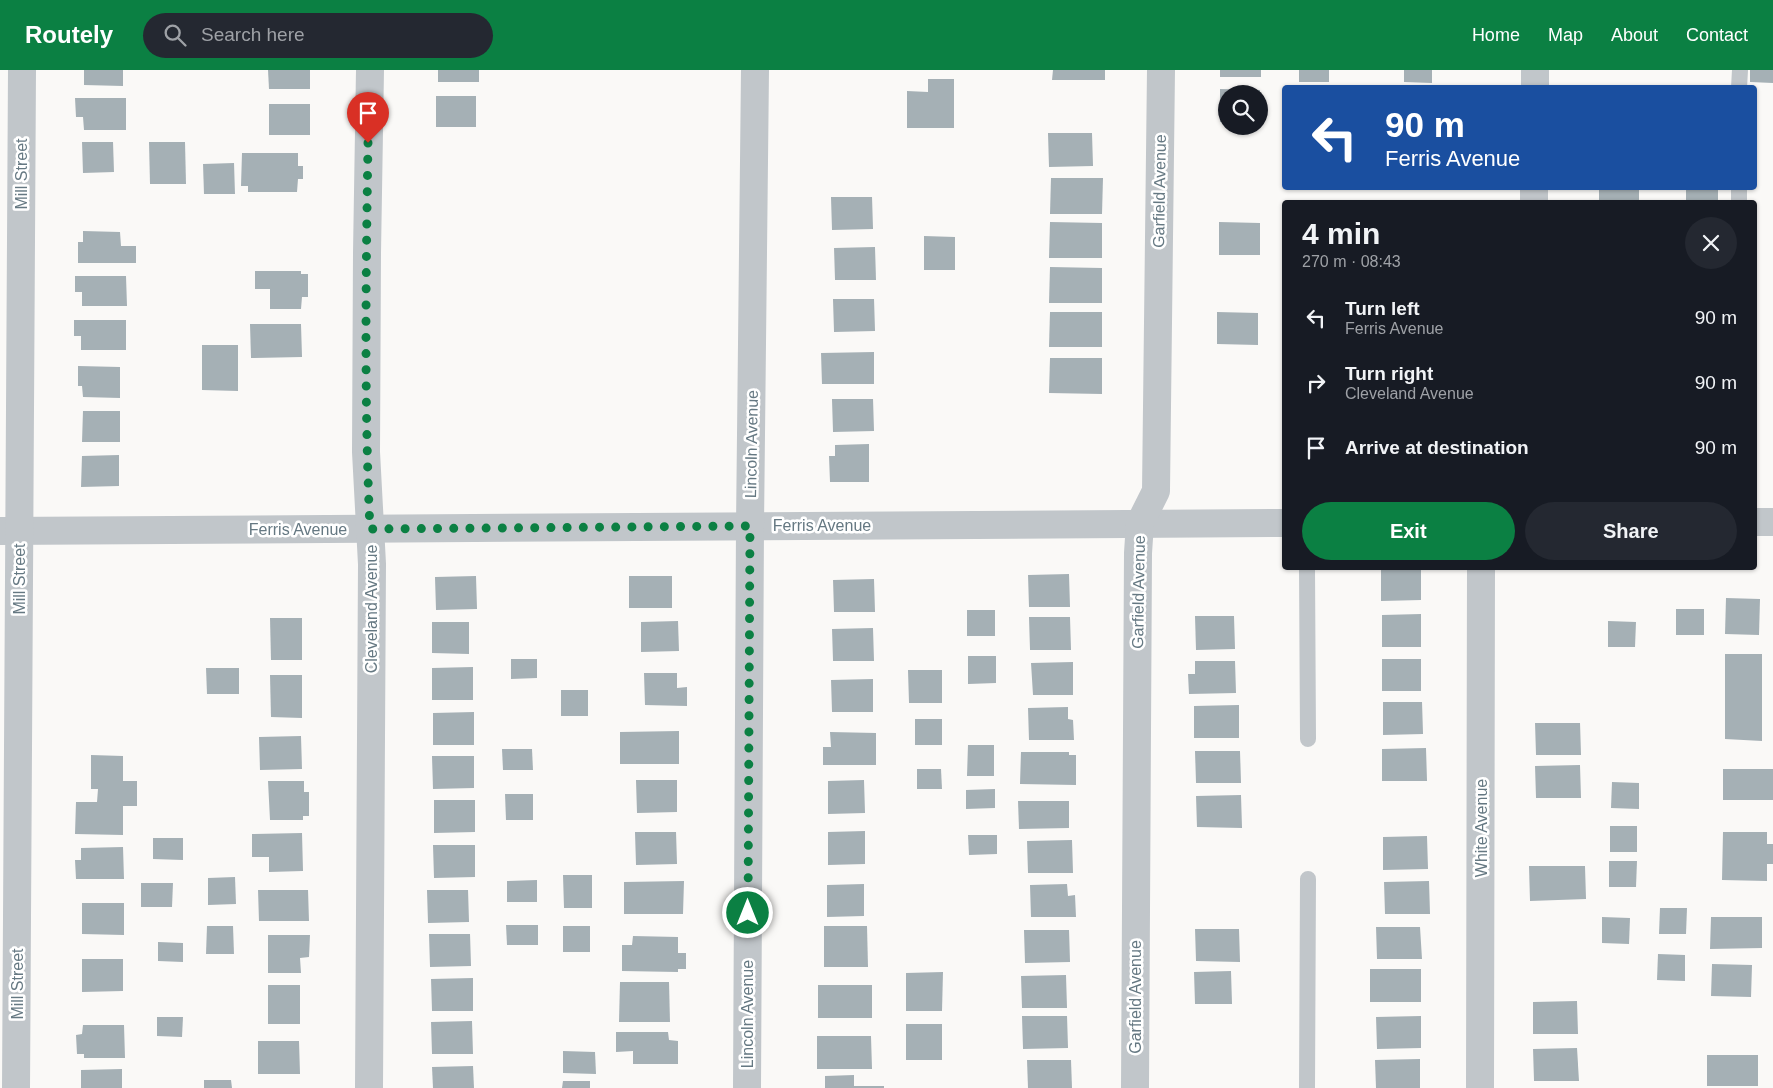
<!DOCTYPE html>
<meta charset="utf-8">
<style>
:root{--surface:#171b24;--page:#242831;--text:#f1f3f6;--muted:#9ea1a6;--accent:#0b8043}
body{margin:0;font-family:Helvetica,sans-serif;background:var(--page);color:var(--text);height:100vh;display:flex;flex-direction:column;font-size:19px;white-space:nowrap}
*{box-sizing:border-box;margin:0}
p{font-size:16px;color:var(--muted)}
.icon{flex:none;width:28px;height:28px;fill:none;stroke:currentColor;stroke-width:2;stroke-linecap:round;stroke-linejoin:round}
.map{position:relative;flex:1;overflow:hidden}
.details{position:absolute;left:1282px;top:130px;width:475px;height:370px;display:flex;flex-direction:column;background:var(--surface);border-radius:5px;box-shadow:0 1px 4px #0004}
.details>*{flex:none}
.top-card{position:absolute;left:1282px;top:15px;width:475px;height:105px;border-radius:5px;box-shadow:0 1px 4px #0004;background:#1a4fa0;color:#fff;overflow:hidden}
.buttons{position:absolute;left:1218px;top:15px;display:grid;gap:10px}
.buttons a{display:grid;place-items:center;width:50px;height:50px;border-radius:50%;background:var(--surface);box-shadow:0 1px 4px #0004;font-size:25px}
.pin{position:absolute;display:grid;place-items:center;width:42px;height:42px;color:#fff;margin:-51px -21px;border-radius:50% 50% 50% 0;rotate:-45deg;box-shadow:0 0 5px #0007}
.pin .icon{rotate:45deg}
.me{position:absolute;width:55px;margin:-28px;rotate:0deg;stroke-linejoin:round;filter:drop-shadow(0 0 4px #0008)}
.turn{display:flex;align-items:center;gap:18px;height:105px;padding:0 20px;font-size:22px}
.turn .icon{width:65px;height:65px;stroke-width:2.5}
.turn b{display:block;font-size:35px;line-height:42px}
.round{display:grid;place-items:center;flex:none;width:52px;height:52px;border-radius:26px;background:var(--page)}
.headline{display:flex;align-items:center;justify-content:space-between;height:85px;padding:0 20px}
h1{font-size:30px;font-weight:800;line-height:38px}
.primary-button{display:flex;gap:10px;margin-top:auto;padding:10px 20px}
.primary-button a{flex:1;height:58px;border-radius:30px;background:var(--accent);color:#fff;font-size:20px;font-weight:800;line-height:58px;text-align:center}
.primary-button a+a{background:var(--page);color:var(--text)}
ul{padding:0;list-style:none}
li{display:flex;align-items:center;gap:15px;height:65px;padding:0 20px}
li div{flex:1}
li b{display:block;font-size:19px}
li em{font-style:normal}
header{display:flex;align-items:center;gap:30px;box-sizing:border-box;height:70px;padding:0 25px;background:var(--accent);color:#fff}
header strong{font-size:24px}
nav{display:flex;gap:28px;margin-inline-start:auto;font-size:18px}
.search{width:350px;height:45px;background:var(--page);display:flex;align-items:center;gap:12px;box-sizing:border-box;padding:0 18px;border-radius:28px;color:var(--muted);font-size:19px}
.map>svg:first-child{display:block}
.building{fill:#a5b0b5}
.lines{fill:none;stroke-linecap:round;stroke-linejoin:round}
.lane{stroke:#c1c6ca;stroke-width:16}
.street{stroke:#c1c6ca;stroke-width:28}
.route{stroke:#0b8043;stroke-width:9;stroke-dasharray:0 16.2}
.labels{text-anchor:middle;stroke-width:5;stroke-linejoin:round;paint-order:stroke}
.street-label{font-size:16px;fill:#657882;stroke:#fff}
</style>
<header>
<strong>Routely</strong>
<div class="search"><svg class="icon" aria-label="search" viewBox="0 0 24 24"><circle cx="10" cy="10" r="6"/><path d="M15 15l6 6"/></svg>Search here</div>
<nav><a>Home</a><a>Map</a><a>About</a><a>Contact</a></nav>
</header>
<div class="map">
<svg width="1773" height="1018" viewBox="0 0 1773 1018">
<rect width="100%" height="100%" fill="#faf9f7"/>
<g class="building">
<polygon points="84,0 123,0 123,16 84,15"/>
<polygon points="268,0 310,0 310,19 269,19"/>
<rect x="438" y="0" width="41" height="12"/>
<polygon points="1053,0 1105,0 1105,10 1052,10"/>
<rect x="1220" y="0" width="41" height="7"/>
<rect x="1299" y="0" width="30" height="12"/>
<polygon points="1404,0 1432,0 1432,13 1404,12"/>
<polygon points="1750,0 1773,0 1773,13 1750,12"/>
<polygon points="928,9 954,9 954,58 907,58 907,21 928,22"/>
<rect x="1455" y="15" width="20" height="3"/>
<polygon points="1220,19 1260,20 1260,24 1226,24 1226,52 1220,52"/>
<rect x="436" y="26" width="40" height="31"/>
<polygon points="75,28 126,28 126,60 84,60 83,47 76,47"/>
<rect x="269" y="34" width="41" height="31"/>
<polygon points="1048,63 1092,63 1093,96 1049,97"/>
<polygon points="82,72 113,72 114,102 83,103"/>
<polygon points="149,72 185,72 186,114 150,114"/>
<polygon points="242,83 298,83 298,96 303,96 303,109 298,109 297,122 248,122 248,116 241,116"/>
<polygon points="234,93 235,124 204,124 203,94"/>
<polygon points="1051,108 1103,108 1102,144 1050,144"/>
<rect x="1599" y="118" width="40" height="14"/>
<rect x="1686" y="118" width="32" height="14"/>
<polygon points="831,127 872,127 873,159 832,160"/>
<polygon points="1050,152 1102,153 1102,188 1049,188"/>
<polygon points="1219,152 1260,153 1260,185 1219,185"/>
<polygon points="83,161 120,162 121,176 136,176 136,193 78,193 78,172 83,172"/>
<polygon points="924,166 955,167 955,200 924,200"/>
<polygon points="875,177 876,210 835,210 834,178"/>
<polygon points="1050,197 1102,198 1102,233 1049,233"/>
<polygon points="255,201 301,201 301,204 308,204 308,227 302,227 301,239 270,239 270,219 255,219"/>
<polygon points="75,206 126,206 127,236 82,236 82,222 75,222"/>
<polygon points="833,229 874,229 875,261 834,262"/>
<polygon points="1050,242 1102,242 1102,277 1049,277"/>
<polygon points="1217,242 1258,243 1258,275 1217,274"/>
<polygon points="74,250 126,250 126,280 81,280 81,266 74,266"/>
<polygon points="250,254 301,254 302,287 251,288"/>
<polygon points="202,275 238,275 238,321 202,320"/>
<polygon points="874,282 874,314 822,314 821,283"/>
<polygon points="1050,288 1102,288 1102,324 1049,323"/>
<polygon points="78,296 120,297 120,328 83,327 82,316 78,316"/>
<polygon points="832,329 873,329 874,361 833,362"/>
<polygon points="83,341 120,341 120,372 82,372"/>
<polygon points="869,374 869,412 830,412 829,386 835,386 835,375"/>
<polygon points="119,385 119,416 81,417 82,386"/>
<polygon points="1381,498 1421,498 1421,530 1381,531"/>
<polygon points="1069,504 1070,537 1029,537 1028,505"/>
<polygon points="476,506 477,539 436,540 435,507"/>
<rect x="629" y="506" width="43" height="32"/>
<polygon points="874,509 875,542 834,542 833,510"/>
<polygon points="1726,528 1760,529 1759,565 1725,564"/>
<rect x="1676" y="539" width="28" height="26"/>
<rect x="967" y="540" width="28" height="26"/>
<polygon points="1421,544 1421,577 1382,577 1382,545"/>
<polygon points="1195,546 1234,546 1235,579 1196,580"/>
<polygon points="1029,547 1070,547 1071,580 1030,580"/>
<polygon points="270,548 302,548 302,590 271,590"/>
<polygon points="678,551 679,581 641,582 641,552"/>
<polygon points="1608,551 1636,552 1635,577 1608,577"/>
<polygon points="432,552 469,552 469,584 432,583"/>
<polygon points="873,558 874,591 833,591 832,559"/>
<polygon points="1725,584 1762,584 1762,671 1725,669"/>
<polygon points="968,586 996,586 996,613 968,614"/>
<polygon points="511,589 537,589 537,608 511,609"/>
<rect x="1382" y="589" width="39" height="32"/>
<polygon points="1195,591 1235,591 1236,623 1189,624 1188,604 1195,604"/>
<polygon points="1073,592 1073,625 1033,625 1031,593"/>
<polygon points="473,597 473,630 432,630 432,598"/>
<polygon points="206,598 239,598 239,624 207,624"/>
<polygon points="908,600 942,600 942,633 909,633"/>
<polygon points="644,603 677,603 677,618 687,617 687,636 645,635"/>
<polygon points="270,605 302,605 302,648 271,647"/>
<polygon points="873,609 873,642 832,642 831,610"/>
<rect x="561" y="620" width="27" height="26"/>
<polygon points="1383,632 1422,632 1423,664 1383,665"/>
<polygon points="1239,635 1239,668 1194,668 1194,636"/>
<polygon points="1068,637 1068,649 1073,650 1074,670 1029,670 1028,638"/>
<polygon points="474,642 474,675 433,675 433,643"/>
<rect x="915" y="649" width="27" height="26"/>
<polygon points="1535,653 1580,653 1581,685 1536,685"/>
<polygon points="679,661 679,694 620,694 620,662"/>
<polygon points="830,662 876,663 876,695 823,695 823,677 831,677"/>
<polygon points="301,666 302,699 260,700 259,667"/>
<polygon points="968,675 994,675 994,706 967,706"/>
<polygon points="1426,678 1427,711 1382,711 1382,679"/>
<polygon points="502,679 532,679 533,700 503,700"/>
<polygon points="1195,681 1240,681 1241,713 1196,713"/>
<polygon points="1021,682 1069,682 1069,685 1076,685 1076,715 1020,714"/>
<polygon points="91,685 123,686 123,711 137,711 137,736 123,736 123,765 75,764 76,732 97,732 98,719 91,719"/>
<polygon points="432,686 474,686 474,718 433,719"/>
<polygon points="1580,695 1581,728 1536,728 1535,696"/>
<polygon points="917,699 941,699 942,719 917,719"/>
<rect x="1723" y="699" width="50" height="31"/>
<polygon points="636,710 677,710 677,742 637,743"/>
<polygon points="864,710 865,743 828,744 828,711"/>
<polygon points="268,711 304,711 304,722 309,722 309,746 303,746 303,750 270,750"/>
<polygon points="1612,712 1639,713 1639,739 1611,738"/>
<polygon points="995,719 995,738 966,739 966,720"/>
<polygon points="505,724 533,724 533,750 506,750"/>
<polygon points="1241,725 1242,758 1197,757 1196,726"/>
<polygon points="434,730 475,730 475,762 434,763"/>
<polygon points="1018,731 1069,731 1069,758 1019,759"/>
<rect x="1610" y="756" width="27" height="26"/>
<polygon points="865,761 865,794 828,795 828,762"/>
<polygon points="635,762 676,762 677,794 636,795"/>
<polygon points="1723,762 1767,762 1767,774 1773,774 1773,794 1767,794 1767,811 1722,810"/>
<polygon points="302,763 303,801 269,802 269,787 252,787 252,764"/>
<polygon points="968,765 997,765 997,784 969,785"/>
<polygon points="1427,766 1428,799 1383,800 1383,767"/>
<polygon points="153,768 183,768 183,790 153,789"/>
<polygon points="1072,770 1073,803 1028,803 1027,771"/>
<polygon points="433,775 475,775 475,807 434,808"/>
<polygon points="123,777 124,809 76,809 75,790 81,790 81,778"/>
<polygon points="1609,791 1637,791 1636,817 1609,817"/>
<polygon points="1529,796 1585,796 1586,829 1530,831"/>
<polygon points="563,805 592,805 592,838 564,838"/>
<polygon points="235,807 236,834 208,835 208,808"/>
<polygon points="537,810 537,832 507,832 507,811"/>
<polygon points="684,811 683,844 624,844 624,812"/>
<polygon points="1429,811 1430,844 1385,844 1384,812"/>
<polygon points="141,813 173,813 172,837 141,837"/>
<polygon points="864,814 864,846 827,847 827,815"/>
<polygon points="1067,814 1068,826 1075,825 1076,847 1031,847 1030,815"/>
<polygon points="258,820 308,820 309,851 259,851"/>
<polygon points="427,820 468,820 469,852 428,853"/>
<polygon points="82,833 124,833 124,865 82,864"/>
<polygon points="1660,838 1687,838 1686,864 1659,864"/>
<polygon points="1602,847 1630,848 1629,874 1602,873"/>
<polygon points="1711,847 1762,847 1762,878 1710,879"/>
<polygon points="506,855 538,855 538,875 507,875"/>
<polygon points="207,856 233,856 234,884 206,884"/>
<rect x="563" y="856" width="27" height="26"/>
<polygon points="824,856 867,856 868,897 824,897"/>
<polygon points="1376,857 1420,857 1422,889 1377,889"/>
<polygon points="1195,859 1239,859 1240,892 1196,891"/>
<polygon points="1024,860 1069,860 1070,892 1025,893"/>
<polygon points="429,864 470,864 471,896 430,897"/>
<polygon points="268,865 310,865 309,887 300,888 301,903 268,903"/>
<polygon points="633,866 678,867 678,883 686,883 686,899 678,899 678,902 622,901 622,875 632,875"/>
<polygon points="158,872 183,873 183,892 158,891"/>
<polygon points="1658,884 1685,885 1685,911 1657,910"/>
<polygon points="82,889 123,889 123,921 82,922"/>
<polygon points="1712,894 1752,895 1751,927 1711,926"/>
<rect x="1370" y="899" width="51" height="33"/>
<polygon points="1231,901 1232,934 1195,934 1194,902"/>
<polygon points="943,902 942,941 906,941 906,903"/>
<polygon points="1066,905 1067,938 1022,938 1021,906"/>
<polygon points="473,908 473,941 432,941 431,909"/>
<polygon points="620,912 669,912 670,952 619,952"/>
<rect x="268" y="915" width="32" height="39"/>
<rect x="818" y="915" width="54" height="33"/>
<polygon points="1577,931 1578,964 1533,964 1533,932"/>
<polygon points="1022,946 1067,946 1068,978 1023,979"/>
<polygon points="1421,946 1421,978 1377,979 1376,947"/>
<polygon points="157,947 183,947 182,967 157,966"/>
<polygon points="472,951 473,984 432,984 431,952"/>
<rect x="906" y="954" width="36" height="36"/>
<polygon points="83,955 124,955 125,988 84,988 84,984 77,984 76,965 82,964"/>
<polygon points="616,962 668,962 669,970 678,971 678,994 633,994 633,981 616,982"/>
<polygon points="817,966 871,966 872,999 817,999"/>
<polygon points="258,971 299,971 300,1004 258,1004"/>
<polygon points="1577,978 1579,1011 1534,1011 1533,979"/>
<polygon points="563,981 595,982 596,1004 563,1003"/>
<rect x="1707" y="985" width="51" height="31"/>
<polygon points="1420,989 1420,1018 1376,1018 1375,990"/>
<polygon points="1027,990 1071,990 1072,1018 1028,1018"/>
<polygon points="473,996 474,1018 433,1018 432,997"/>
<polygon points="122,999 122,1018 81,1018 81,1000"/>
<polygon points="854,1005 854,1016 884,1016 884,1018 825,1018 825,1006"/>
<polygon points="204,1010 231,1010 232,1018 204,1018"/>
<polygon points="563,1011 590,1011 590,1018 562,1018"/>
</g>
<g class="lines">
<g class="lane">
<polyline points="1739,18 1740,0"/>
<polyline points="1739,132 1739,118"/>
<polyline points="1307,498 1308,669"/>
<polyline points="1307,1018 1308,809"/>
</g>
<g class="street">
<polyline points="1535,18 1535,0"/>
<polyline points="1534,132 1534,118"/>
<polyline points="1755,452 1773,452"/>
<polyline points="0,461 1285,453"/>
<polyline points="16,1018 22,0"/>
<polyline points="369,1018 372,494 366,382 367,183 370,0"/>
<polyline points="747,1018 750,456 755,0"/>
<polyline points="1135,1018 1138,483 1140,453 1156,421 1161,0"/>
<polyline points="1480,1018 1481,498"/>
</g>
</g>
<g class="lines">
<path class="route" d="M 368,73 C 366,202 364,330 370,459 L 750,456 L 748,843"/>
</g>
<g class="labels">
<g class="street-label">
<text transform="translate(21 104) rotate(-90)" y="6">Mill Street</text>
<text transform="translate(1159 121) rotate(-89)" y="6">Garfield Avenue</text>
<text transform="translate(751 374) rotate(-89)" y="6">Lincoln Avenue</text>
<text x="822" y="461">Ferris Avenue</text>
<text x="298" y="465">Ferris Avenue</text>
<text transform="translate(19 509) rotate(-90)" y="6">Mill Street</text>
<text transform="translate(1138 522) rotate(-89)" y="6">Garfield Avenue</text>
<text transform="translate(371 539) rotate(-90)" y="6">Cleveland Avenue</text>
<text transform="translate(1481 758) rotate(-90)" y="6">White Avenue</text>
<text transform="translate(17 914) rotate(-90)" y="6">Mill Street</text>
<text transform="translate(1135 927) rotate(-90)" y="6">Garfield Avenue</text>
<text transform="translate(747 944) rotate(-90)" y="6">Lincoln Avenue</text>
</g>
</g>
</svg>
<div class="buttons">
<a><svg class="icon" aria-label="search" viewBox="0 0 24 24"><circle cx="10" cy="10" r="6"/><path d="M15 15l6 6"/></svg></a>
</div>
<div class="pin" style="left:368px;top:73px;background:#d93025"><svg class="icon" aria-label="arrive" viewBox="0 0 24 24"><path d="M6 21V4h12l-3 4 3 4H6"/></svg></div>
<svg class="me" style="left:748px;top:843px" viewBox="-20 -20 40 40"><circle r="17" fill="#0b8043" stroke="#fff" stroke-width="3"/><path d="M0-11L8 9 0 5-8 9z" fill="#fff"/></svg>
<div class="top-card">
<div class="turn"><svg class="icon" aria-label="left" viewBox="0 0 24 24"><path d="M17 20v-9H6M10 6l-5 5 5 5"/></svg><div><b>90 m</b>Ferris Avenue</div></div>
</div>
<section class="details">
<div class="headline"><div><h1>4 min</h1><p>270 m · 08:43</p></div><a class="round"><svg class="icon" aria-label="close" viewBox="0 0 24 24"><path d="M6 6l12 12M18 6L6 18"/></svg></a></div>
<ul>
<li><svg class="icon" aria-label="left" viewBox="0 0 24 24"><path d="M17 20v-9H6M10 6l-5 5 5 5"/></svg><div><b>Turn left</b><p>Ferris Avenue</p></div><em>90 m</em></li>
<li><svg class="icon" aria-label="right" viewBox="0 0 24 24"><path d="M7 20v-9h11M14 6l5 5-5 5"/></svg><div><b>Turn right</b><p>Cleveland Avenue</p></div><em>90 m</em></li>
<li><svg class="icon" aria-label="arrive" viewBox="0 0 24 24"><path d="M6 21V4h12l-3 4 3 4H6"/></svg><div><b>Arrive at destination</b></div><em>90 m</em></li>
</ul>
<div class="primary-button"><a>Exit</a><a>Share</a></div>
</section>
</div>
